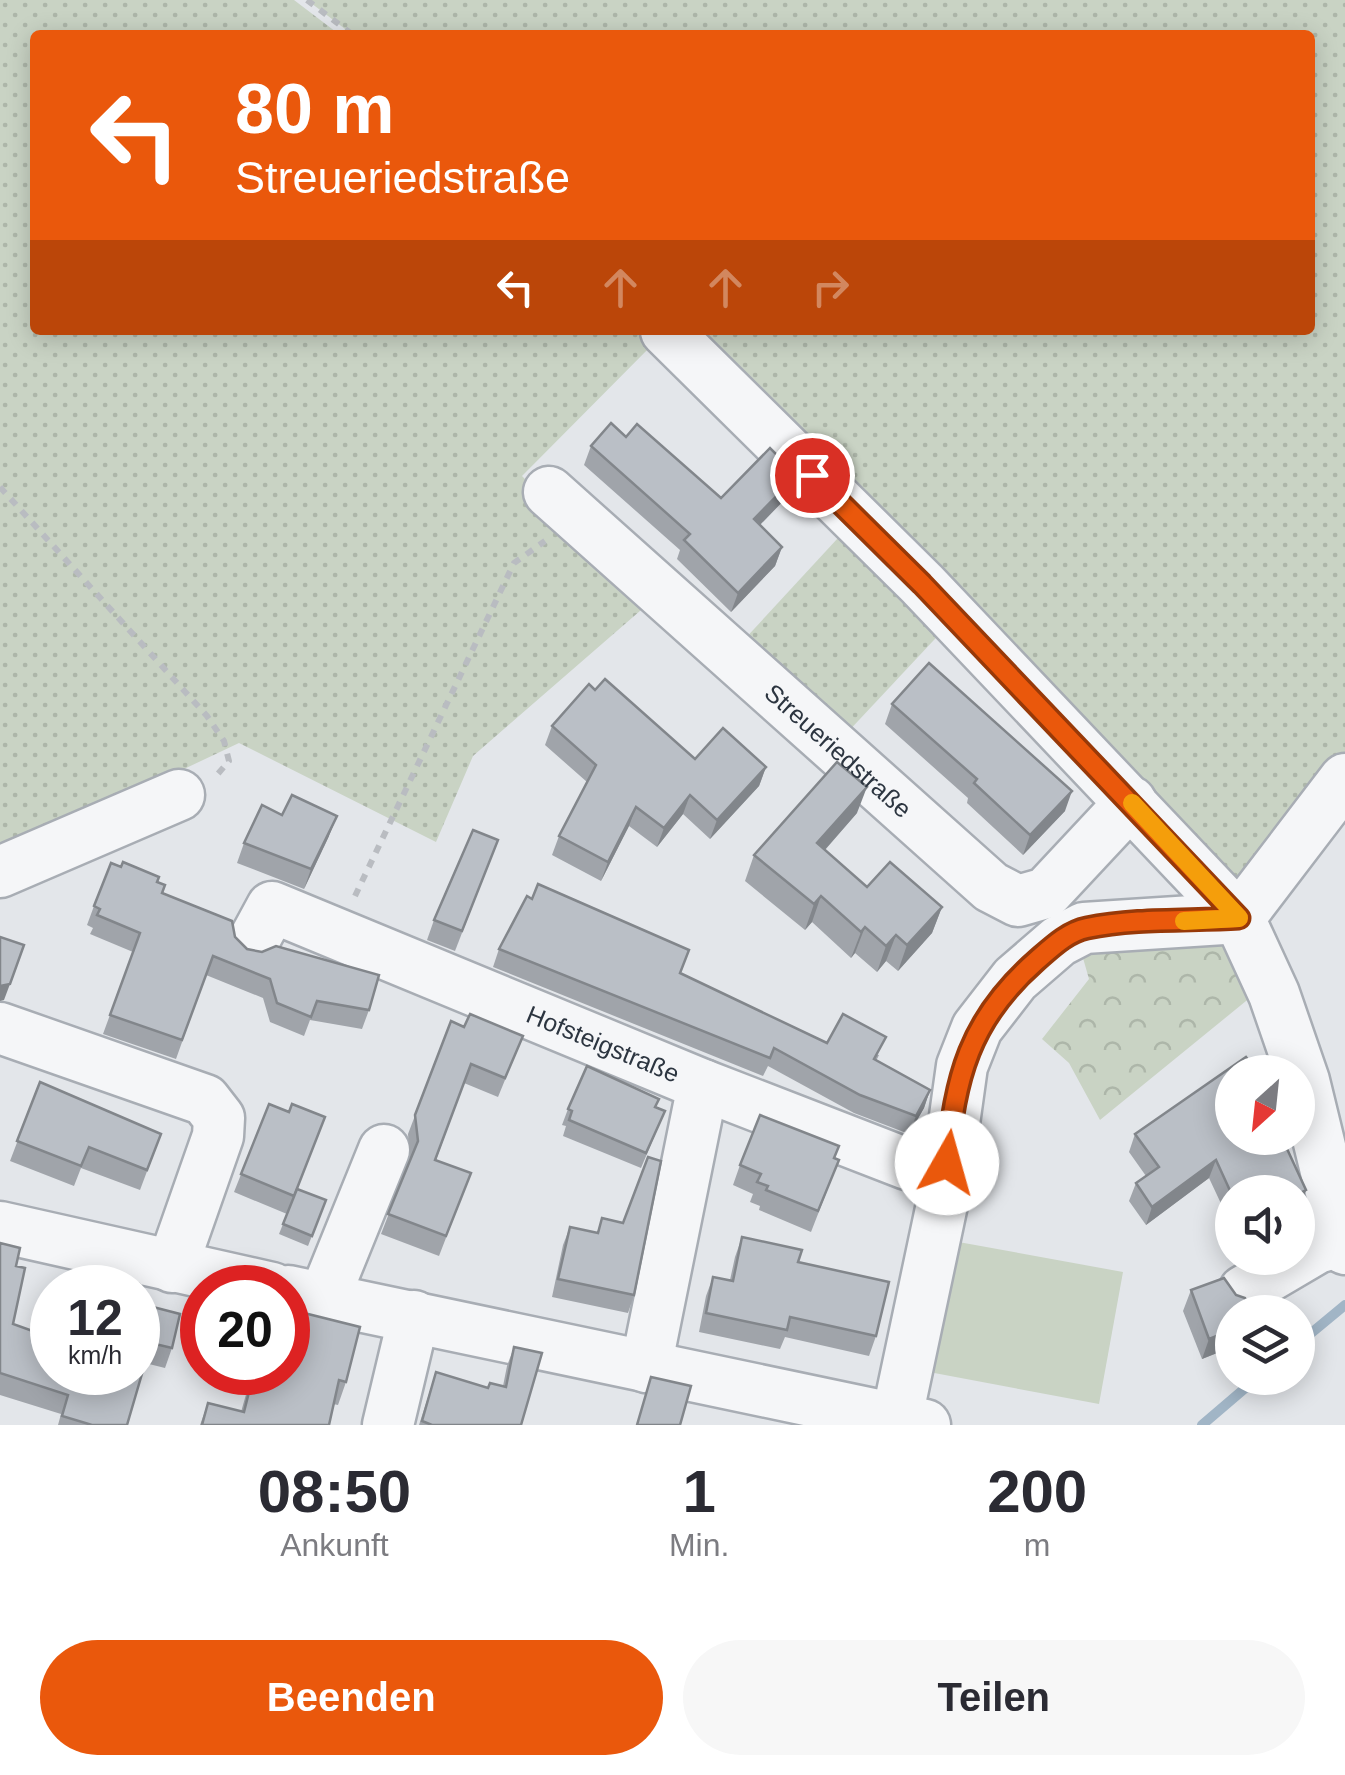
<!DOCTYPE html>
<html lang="de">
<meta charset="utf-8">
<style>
:root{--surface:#fff;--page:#f7f7f7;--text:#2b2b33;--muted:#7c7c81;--accent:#ea580c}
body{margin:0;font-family:Helvetica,sans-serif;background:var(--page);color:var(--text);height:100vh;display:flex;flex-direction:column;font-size:38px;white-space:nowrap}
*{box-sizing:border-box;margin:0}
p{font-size:32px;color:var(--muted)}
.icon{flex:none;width:55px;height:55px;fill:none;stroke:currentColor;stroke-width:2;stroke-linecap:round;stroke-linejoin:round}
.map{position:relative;height:1425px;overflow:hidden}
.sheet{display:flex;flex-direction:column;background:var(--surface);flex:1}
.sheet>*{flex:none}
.guide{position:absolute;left:30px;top:30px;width:1285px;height:305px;border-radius:10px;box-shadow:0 5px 25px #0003;background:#ea580c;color:#fff;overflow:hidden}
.needle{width:65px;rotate:207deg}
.tools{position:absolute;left:1215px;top:1055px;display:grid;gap:20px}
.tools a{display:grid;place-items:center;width:100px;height:100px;border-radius:50%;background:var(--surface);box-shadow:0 5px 25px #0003;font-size:50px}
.speed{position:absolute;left:30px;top:1265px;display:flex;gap:20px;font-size:50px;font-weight:700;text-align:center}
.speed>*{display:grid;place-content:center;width:130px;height:130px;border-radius:50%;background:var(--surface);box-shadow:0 5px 25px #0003;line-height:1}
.speed small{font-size:25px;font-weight:400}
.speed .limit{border:15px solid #d22;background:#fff;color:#111}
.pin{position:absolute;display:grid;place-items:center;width:85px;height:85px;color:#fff;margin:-42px;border:5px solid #fff;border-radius:50%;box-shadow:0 2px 10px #0007}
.me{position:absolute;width:110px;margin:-55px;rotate:7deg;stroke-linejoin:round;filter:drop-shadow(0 0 8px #0008)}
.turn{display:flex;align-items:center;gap:35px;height:210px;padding:0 40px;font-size:45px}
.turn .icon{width:130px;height:130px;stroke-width:2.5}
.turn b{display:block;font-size:70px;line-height:85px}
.lanes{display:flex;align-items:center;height:95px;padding:0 40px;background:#0003;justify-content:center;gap:50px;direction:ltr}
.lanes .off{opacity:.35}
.eta{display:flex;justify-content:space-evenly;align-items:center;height:170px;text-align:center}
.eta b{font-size:60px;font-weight:800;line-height:70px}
.cta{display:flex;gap:20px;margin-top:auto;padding:20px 40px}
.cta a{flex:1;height:115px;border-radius:60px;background:var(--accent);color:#fff;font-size:40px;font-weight:800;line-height:115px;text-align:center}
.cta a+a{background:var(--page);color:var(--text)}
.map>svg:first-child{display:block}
.grass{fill:url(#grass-dots)}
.forest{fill:url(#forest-crowns)}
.pitch{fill:#c9d3c4}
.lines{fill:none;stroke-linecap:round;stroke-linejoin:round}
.stream{stroke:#a1b5c6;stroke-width:10}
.minor-casing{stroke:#a8adb4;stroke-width:55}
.path{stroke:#b9bcc1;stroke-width:6;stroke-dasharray:8 8;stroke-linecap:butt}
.minor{stroke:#f5f6f8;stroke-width:50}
.wall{fill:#a0a4aa}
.shaded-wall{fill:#82868b}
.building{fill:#babfc6;stroke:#82868b;stroke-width:2.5}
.route-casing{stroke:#983908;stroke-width:25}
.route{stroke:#ea580c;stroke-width:18}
.slow{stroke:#f59e0b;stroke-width:18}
.labels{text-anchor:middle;stroke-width:10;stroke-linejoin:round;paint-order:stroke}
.street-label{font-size:25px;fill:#2c3540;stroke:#f2f5f7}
</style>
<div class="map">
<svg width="1345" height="1425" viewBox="0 0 1345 1425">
<defs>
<pattern id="grass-dots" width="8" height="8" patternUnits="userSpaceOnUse" patternTransform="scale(2.5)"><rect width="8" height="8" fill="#c9d3c4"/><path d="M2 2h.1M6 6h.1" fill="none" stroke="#adb6a9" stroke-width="1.8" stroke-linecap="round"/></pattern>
<pattern id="forest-crowns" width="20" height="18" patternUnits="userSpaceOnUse" patternTransform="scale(2.5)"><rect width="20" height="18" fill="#c9d3c4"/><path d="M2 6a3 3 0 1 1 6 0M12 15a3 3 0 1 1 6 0" fill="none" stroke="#adb6a9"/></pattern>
</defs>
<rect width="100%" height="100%" fill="#e3e6ea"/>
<g class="grass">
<polygon points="0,0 294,0 340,35 35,35 35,330 654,330 660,337 522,476 648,604 473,756 436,842 239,743 0,856"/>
<polygon points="307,0 1345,0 1345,781 1239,918 664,330 1310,330 1310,35 353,35"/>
<polygon points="850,525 948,625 844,736 742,642"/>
</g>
<polygon class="forest" points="1225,934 1262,988 1100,1120 1069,1063 1042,1039 1089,979 1079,944"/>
<polygon class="pitch" points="953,1241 1123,1272 1099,1404 929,1372"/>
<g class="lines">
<g class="stream">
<polyline points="1298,1344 1345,1305"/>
<polyline points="1202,1425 1257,1378"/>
</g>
<g class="minor-casing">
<g id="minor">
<polyline points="666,331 922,584 1239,918 1274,994 1304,1081 1345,1249"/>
<path id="s1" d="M 549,492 L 991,887 L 1018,901 L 1046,893 L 1131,802"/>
<polyline points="0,872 179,795"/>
<polyline points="1239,918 1345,779"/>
<path id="s2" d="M 253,942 L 272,907 L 703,1085 L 646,1367"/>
<polyline points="0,1028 205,1100 219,1118 218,1136 172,1267"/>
<polyline points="703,1085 907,1164"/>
<polyline points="0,1227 272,1288"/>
<polyline points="288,1291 925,1425"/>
<polyline points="1244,1291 1317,1248 1343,1240"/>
<polyline points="324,1298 384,1150"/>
<polyline points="897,1417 944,1195 962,1066 977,1028 1015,979 1059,941 1084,928 1239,918"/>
<polyline points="388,1425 414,1316"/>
</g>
</g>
<g class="path">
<polyline points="307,0 353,35"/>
<polyline points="0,487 207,716 224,741 229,761 216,776"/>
<polyline points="355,896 514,563 545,541"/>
</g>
<use href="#minor" class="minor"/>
</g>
<g class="wall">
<polygon points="626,437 721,498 797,475 790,494 760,525 782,547 775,566 731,612 677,559 680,550 584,465 591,446"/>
<polygon points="595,690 695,759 766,767 759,786 710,839 683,814 657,847 629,826 601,881 552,855 559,836 587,782 545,745 552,726"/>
<polygon points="892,704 1065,811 1023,855 967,803 968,798 885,724"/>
<polygon points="857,813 825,850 867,887 942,907 932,933 898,971 886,961 877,972 855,953 851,958 812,922 805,930 745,881 754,855"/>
<polygon points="329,836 304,889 237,863 244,843"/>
<polygon points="498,840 455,951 427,940 434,920"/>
<polygon points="157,882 162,893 235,937 247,949 369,1010 362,1029 310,1020 304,1036 270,1022 263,998 206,975 176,1059 103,1034 133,952 90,934 93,928 87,925 94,906"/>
<polygon points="499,949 827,1043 879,1055 876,1061 930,1090 924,1108 909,1134 854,1113 768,1066 763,1076 493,967"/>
<polygon points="451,1021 464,1027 523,1036 498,1097 464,1083 436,1160 471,1173 439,1256 381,1234 410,1159 408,1134"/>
<polygon points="1232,1072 1306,1190 1300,1208 1232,1192 1232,1227 1209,1178 1146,1225 1129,1201 1136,1183 1146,1176 1129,1152 1135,1134"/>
<polygon points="40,1082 161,1134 140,1190 81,1168 74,1186 10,1161"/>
<polygon points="269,1104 297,1189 326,1200 308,1246 279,1234 287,1214 234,1192"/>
<polygon points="656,1107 665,1111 641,1168 563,1136 566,1126 562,1125 568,1109"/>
<polygon points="835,1159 839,1160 811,1232 759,1210 760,1206 750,1202 753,1194 733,1185 740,1165"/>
<polygon points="602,1218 634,1295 628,1313 552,1297 563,1245 570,1227 597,1233"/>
<polygon points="742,1237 798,1262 876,1336 869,1356 785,1337 780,1349 699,1332 706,1296 713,1277 730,1280 735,1257"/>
<polygon points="0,1243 16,1266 13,1324 52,1372 138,1303 172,1348 165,1368 145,1363 127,1425 58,1425 61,1414 0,1395"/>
<polygon points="1191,1290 1236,1295 1232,1312 1232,1347 1202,1359 1183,1311"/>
<polygon points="514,1347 521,1425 419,1425 436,1372 488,1388 503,1386 507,1366"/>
<polygon points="237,1372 288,1372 346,1382 338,1405 333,1404 329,1425 200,1425 208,1403 241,1412 249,1384 235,1380"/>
</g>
<g class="shaded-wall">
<polygon points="797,475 790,494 747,538 754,519"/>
<polygon points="782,547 775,566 731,612 738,593"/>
<polygon points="766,767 759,786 710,839 717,820"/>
<polygon points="867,787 857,813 808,869 817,843"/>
<polygon points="1072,791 1065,811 1023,855 1030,835"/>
<polygon points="690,795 683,814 657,847 664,828"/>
<polygon points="636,807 629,826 601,881 608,862"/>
<polygon points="337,816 329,836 304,889 311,869"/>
<polygon points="821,896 812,922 805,930 814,904"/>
<polygon points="942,907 932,933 898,971 907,945"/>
<polygon points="865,927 855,953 851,958 861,932"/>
<polygon points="896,935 886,961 877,972 886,946"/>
<polygon points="10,984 4,1000 0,1001 0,986"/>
<polygon points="930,1090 924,1108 909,1134 916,1116"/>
<polygon points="1216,1160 1209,1178 1146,1225 1152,1207"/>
<polygon points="1306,1190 1300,1208 1298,1209 1298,1194"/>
<polygon points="1232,1330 1232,1347 1202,1359 1209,1339"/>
</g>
<g class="building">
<polygon points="611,423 626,437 637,424 721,498 770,448 797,475 754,519 782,547 738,593 684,540 690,534 591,446"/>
<polygon points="929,663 1072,791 1030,835 974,783 977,779 892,704"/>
<polygon points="605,679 695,759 723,728 766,767 717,820 690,795 664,828 636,807 608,862 559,836 596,765 552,726 589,684 595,690"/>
<polygon points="837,762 867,787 817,843 867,887 890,862 942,907 907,945 896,935 886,946 865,927 861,932 821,896 814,904 754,855"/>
<polygon points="292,795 337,816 311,869 244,843 262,805 282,815"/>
<polygon points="473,830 498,840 462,931 434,920"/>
<polygon points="123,862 159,877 157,882 165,885 162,893 232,921 235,937 247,949 262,952 276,946 379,975 369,1010 317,1001 311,1017 277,1003 270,979 213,956 182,1040 110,1015 140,933 97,915 100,909 94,906 111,863 121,867"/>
<polygon points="538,884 689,950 680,973 827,1043 843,1014 886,1037 874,1059 930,1090 916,1116 860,1095 774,1048 770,1058 499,949 527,896 532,899"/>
<polygon points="0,937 24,945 10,984 0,986"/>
<polygon points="470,1014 523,1036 505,1078 471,1064 435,1160 471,1173 446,1236 388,1214 418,1141 415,1115 451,1021 464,1027"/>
<polygon points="1246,1057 1258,1072 1232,1072 1232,1138 1282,1138 1306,1190 1298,1194 1232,1192 1232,1195 1216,1160 1152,1207 1136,1183 1159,1167 1135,1134"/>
<polygon points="587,1066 659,1099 655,1107 665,1111 646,1153 569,1120 572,1111 568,1109"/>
<polygon points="40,1082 161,1134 147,1170 89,1147 81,1166 17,1141"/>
<polygon points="269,1104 289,1112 292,1104 325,1117 294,1196 241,1174"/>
<polygon points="760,1115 839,1146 834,1158 839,1160 818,1211 766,1190 768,1186 757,1182 761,1174 740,1165"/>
<polygon points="648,1157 661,1161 634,1295 558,1279 570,1227 598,1233 602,1218 623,1223"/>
<polygon points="297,1189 326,1200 312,1236 283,1224"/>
<polygon points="742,1237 802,1250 798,1262 889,1282 876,1336 790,1317 787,1330 706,1313 713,1277 733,1281"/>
<polygon points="0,1243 20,1248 16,1266 25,1268 13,1324 52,1338 52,1372 138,1372 138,1303 180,1314 172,1348 151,1343 127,1425 92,1425 62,1416 68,1395 0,1373"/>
<polygon points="80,1270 139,1284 138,1291 138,1288 75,1288"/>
<polygon points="1224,1278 1236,1295 1245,1298 1251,1312 1232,1312 1232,1330 1209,1339 1191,1290"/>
<polygon points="288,1309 360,1327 346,1382 339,1380 329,1425 202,1425 208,1403 244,1412 254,1372 288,1372"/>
<polygon points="514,1347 542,1353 521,1425 432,1425 422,1421 436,1372 488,1388 490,1383 506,1387"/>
<polygon points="651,1377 691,1386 680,1425 637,1425"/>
</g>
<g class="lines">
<g class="route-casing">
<path id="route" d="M 812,475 L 922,584 L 1239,918 C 1190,921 1135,918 1087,928 C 1067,932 1051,948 1036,961 C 969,1020 955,1077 947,1163"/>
</g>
<use href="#route" class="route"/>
<polyline class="slow" points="1132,803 1239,918 1184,921"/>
</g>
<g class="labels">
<g class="street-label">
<text dy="9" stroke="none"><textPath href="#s1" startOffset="388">Streueriedstraße</textPath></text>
<text dy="9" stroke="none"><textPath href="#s2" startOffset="398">Hofsteigstraße</textPath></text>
</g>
</g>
</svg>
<div class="tools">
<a><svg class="needle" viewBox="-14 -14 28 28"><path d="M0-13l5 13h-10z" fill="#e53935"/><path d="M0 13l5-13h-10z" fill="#7c7c81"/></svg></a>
<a><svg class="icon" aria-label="sound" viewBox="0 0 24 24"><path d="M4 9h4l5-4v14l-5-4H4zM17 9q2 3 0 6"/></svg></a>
<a><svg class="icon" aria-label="layers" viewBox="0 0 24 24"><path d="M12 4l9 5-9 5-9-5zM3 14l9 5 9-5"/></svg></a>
</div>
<div class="speed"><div>12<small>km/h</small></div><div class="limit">20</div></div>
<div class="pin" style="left:812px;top:475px;background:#d93025"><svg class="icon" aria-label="arrive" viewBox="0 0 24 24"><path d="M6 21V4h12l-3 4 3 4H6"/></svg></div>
<svg class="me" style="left:947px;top:1163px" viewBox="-20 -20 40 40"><circle r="19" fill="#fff"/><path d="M0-13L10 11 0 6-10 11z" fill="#ea580c"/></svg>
<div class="guide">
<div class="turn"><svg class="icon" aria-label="left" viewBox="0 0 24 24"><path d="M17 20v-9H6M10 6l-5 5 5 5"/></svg><div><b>80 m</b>Streueriedstraße</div></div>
<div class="lanes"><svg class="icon" aria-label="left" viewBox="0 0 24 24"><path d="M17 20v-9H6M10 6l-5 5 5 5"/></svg><svg class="icon off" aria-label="ahead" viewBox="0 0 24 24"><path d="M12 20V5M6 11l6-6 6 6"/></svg><svg class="icon off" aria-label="ahead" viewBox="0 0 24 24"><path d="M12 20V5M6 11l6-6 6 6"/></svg><svg class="icon off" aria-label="right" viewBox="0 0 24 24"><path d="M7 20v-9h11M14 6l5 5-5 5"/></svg></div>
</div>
</div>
<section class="sheet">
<div class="eta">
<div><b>08:50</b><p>Ankunft</p></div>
<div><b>1</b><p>Min.</p></div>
<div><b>200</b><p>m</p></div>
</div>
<div class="cta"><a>Beenden</a><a>Teilen</a></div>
</section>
